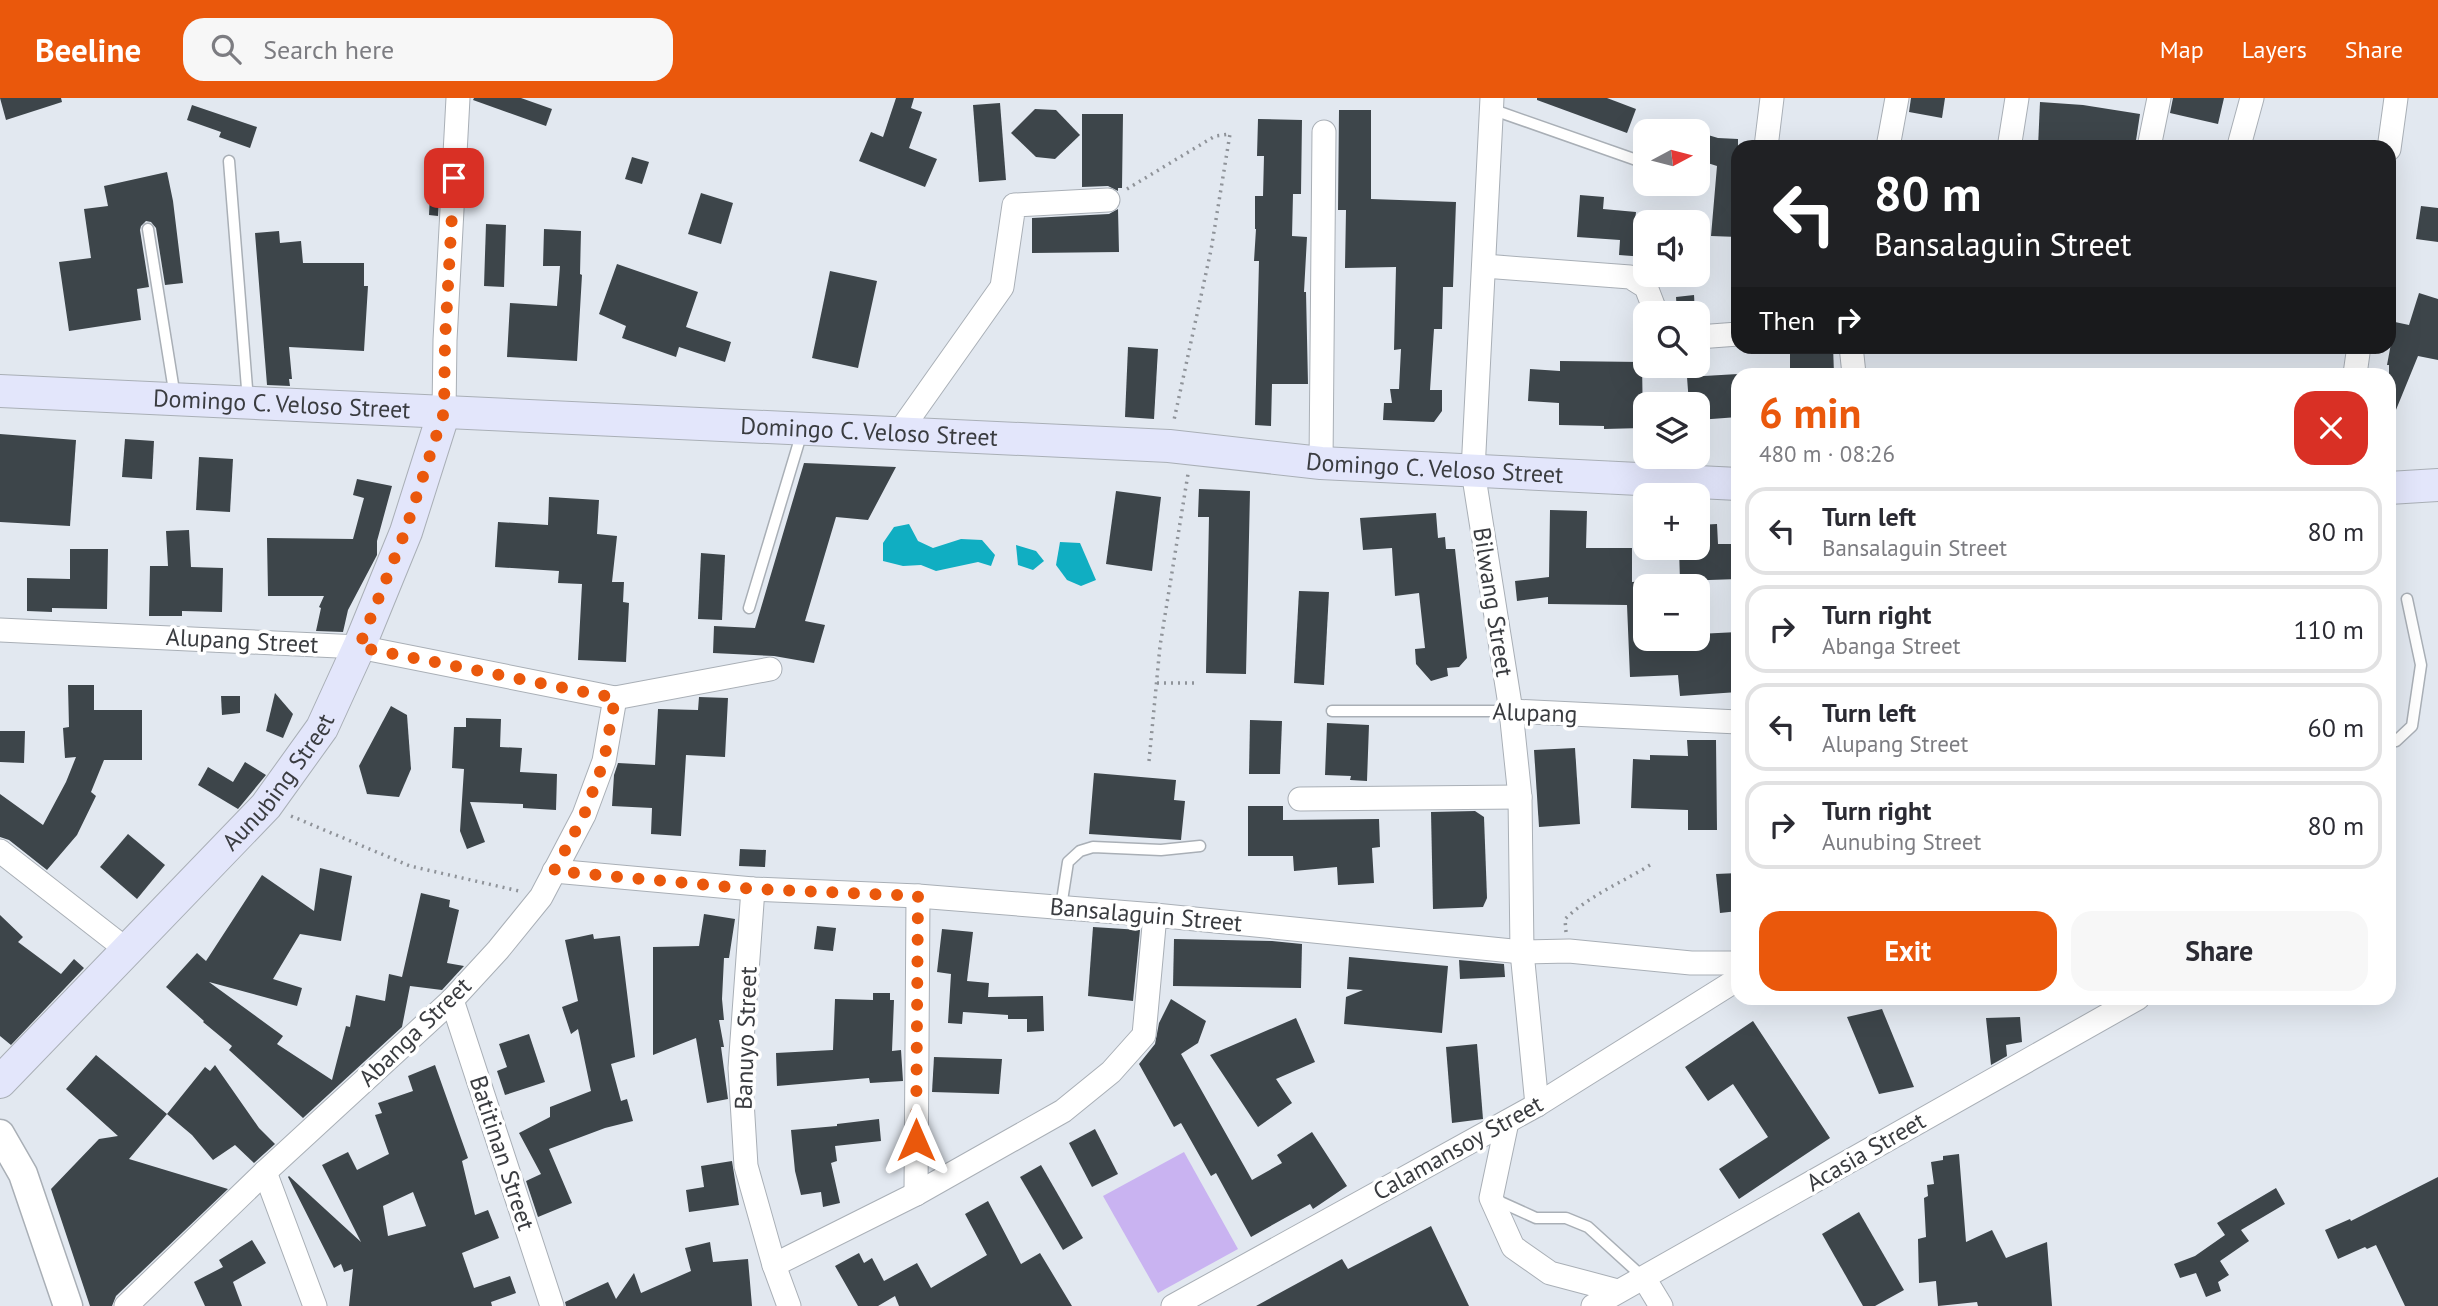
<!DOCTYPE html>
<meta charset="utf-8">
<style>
:root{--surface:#fff;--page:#f7f7f7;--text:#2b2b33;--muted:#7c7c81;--line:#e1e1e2;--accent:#ea580c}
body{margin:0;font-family:"PT Sans",sans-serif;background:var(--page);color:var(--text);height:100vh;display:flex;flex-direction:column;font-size:26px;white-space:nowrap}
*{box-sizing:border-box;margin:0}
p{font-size:23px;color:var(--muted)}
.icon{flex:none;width:38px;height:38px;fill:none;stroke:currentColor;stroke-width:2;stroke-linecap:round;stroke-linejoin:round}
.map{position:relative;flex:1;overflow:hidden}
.drawer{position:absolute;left:1731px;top:270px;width:665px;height:637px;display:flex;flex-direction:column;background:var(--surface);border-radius:21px;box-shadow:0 7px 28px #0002}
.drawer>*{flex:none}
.guide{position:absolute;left:1731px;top:42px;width:665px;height:214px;border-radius:21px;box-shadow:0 7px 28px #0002;background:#202124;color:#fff;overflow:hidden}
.needle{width:46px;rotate:83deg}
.fabs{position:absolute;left:1633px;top:21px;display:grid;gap:14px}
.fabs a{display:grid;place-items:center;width:77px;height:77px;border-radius:14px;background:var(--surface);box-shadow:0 7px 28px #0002;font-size:35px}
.pin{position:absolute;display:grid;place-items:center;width:60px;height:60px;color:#fff;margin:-30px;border-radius:14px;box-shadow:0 4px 10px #0006}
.me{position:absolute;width:77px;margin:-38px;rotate:0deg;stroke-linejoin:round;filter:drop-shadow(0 0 5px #0008)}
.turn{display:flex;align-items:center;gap:24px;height:147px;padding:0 28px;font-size:32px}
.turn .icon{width:91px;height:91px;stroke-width:2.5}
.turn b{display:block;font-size:49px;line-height:60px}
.then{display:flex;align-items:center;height:66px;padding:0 28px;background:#0003;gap:14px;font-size:26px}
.round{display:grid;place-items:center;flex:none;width:74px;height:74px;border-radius:21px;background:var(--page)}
.headline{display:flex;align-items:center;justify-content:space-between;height:119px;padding:0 28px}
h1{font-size:42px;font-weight:700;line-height:52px;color:var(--accent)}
.cta{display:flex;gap:14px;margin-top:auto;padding:14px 28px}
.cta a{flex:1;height:80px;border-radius:21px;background:var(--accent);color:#fff;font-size:28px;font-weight:700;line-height:80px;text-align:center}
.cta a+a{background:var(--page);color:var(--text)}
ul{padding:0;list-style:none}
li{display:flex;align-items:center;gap:21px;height:88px;margin:0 14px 10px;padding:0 14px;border:4px solid var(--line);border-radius:21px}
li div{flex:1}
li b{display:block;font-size:26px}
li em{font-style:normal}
header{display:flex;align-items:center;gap:42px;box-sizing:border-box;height:98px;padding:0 35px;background:var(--accent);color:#fff}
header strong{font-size:33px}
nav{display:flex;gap:38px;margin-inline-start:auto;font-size:24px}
.search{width:490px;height:63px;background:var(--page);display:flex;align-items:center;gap:18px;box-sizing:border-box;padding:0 24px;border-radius:21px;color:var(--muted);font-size:26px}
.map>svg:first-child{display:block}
.green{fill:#c9b3f1}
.water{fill:#10aec2}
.building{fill:#3d454a;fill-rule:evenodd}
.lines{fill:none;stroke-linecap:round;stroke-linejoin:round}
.service-casing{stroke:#a9afb6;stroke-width:13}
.minor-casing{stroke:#a9afb6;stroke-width:25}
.tertiary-casing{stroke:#a9afb6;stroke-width:31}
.secondary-casing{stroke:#a9afb6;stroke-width:34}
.path{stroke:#8f9399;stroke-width:3.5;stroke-dasharray:2 5;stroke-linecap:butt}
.service{stroke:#fff;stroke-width:10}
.minor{stroke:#fff;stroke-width:23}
.tertiary{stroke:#fff;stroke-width:28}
.secondary{stroke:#e3e6fb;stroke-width:32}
.route{stroke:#ea580c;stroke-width:12;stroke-dasharray:0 21.6}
.labels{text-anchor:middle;stroke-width:7;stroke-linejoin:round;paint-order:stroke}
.street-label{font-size:24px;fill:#3a3c40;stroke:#fff}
</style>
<header>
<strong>Beeline</strong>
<div class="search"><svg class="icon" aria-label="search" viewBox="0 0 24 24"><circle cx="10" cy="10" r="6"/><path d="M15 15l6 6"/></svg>Search here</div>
<nav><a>Map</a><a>Layers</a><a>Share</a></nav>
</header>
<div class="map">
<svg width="2438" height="1208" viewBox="0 0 2438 1208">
<rect width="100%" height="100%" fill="#e2e8f0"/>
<polygon class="green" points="1184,1054 1238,1151 1158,1195 1103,1098"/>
<g class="water">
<polygon points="909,426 918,443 933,450 961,441 982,442 995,457 991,468 978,464 936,473 921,467 903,468 883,463 883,445 894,429"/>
<polygon points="1060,444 1080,445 1096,482 1081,488 1067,482 1056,467"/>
<polygon points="1016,447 1036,453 1044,463 1033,472 1018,467"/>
</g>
<g class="building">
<polygon points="0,0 61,0 62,4 6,22"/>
<polygon points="474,0 521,0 552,11 546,28 473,2"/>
<polygon points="896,0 914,0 911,10 922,14 909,50 937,61 925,89 859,63 871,34 883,39"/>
<polygon points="1537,0 1607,0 1636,11 1627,35 1537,2"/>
<polygon points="1911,0 1945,0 1942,20 1909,14"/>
<polygon points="2173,0 2224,0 2218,26 2170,15"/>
<polygon points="2040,4 2083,7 2140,16 2135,49 2038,49"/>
<polygon points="1000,5 1006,82 979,84 973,7"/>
<polygon points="192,7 257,29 250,50 219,39 221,34 187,22"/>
<polygon points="1035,11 1056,12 1080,37 1055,61 1036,59 1011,35"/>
<polygon points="1339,12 1371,12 1371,101 1456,104 1453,189 1443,189 1442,231 1434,231 1430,292 1442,292 1442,313 1434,324 1383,322 1384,305 1392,305 1390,291 1399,291 1401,251 1394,252 1396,169 1345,170 1346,112 1338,112"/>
<polygon points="1082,16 1123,16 1122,90 1118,90 1118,93 1108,88 1082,89"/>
<polygon points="1258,21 1302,22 1301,96 1293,96 1292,138 1307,139 1304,194 1306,194 1308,286 1272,286 1271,328 1255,327 1259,163 1254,163 1256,131 1255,131 1255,98 1263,98 1264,58 1257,58"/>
<polygon points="1698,34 1718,40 1738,41 1738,139 1711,138 1717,68 1698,62"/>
<polygon points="632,59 649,64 642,86 625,81"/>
<polygon points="167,74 173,103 183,185 165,187 156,130 151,124 146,123 141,128 140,132 149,189 137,191 141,222 69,233 59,164 91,160 84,111 108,108 104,88"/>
<polygon points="431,77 440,78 438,118 429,117"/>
<polygon points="701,95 733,105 721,146 688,136"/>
<polygon points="1580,97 1604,99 1603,111 1636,114 1635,123 1645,124 1645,159 1619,157 1620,142 1577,139"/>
<polygon points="2421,108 2438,110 2438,144 2416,141"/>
<polygon points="1118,111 1119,154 1032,155 1032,120 1109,116"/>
<polygon points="486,126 506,127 504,189 484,188"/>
<polygon points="544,131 581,133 580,176 582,177 577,263 507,259 510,205 557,208 560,168 543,168"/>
<polygon points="279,133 280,145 301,143 303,165 364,165 364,188 368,188 364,253 289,249 292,281 289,281 290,288 267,287 255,135"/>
<polygon points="617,166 698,194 686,229 731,244 725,264 679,249 676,259 622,240 626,228 599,216"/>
<polygon points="830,173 877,183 858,270 812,260"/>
<polygon points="2419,195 2438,201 2438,262 2418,258 2389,329 2389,267 2387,267 2395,224 2409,227"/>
<polygon points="1694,197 1695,215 1677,215 1676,199"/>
<polygon points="1790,248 1833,248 1834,276 1790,276"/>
<polygon points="1128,249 1158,251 1154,321 1125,319"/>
<polygon points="1560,263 1642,264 1643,330 1604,331 1604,328 1559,327 1559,305 1528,303 1530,271 1560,273"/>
<polygon points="1738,276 1738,319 1698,322 1698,306 1689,306 1687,279"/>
<polygon points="0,336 76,342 70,428 0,424"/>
<polygon points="125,341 154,343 152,381 122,379"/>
<polygon points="199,359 233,361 230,414 196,412"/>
<polygon points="804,365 896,369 868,422 836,419 805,523 825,527 814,565 774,558 713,555 714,528 755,530"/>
<polygon points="357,381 392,388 377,443 377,457 348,512 343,534 316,533 321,510 319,509 324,498 268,498 267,440 353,441 364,400 353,397"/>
<polygon points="1199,391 1250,393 1246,576 1206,575 1209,419 1198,419"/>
<polygon points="1116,393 1161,399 1152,473 1106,466"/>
<polygon points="549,399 599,402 597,436 617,438 612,484 624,484 623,504 629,505 626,564 578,562 582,486 558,485 559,473 495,469 498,424 548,427"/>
<polygon points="1550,412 1587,413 1586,450 1632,450 1632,484 1645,483 1645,541 1698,541 1698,536 1738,534 1738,594 1680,598 1678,577 1630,579 1627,507 1548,506 1548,499 1517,503 1515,483 1549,479"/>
<polygon points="1436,415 1438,440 1445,439 1446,451 1455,451 1467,560 1459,569 1447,570 1448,578 1431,583 1416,566 1415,551 1425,550 1419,495 1395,498 1392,450 1363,452 1360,420"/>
<polygon points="1717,426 1718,446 1738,446 1738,481 1680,483 1679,450 1698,450 1698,427"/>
<polygon points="189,432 191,469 223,470 222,514 182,513 182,518 149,518 150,468 168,468 166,433"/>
<polygon points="70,451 108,451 107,511 52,510 52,514 27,513 27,480 70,481"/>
<polygon points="701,455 725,457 722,522 698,521"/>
<polygon points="1299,493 1329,494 1324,587 1294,585"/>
<polygon points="68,587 94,587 94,612 142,612 142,662 104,662 91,694 96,698 77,737 47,772 9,742 0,739 0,696 43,727 66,684 76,659 65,660 63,630 69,629"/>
<polygon points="275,595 293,616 283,640 266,633"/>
<polygon points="221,598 240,598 240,615 222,617"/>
<polygon points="699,599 728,600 725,659 686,657 681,738 651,736 652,710 612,708 614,677 618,665 655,667 658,611 698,612"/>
<polygon points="391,608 407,617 411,671 399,699 367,696 359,668"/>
<polygon points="466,620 501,621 500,649 522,650 520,674 557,676 556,712 523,710 523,706 470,704 485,744 467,751 460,733 464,671 452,670 454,629 466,629"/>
<polygon points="1250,622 1282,623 1280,676 1249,676"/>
<polygon points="1327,625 1369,627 1367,683 1350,682 1351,678 1325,677"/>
<polygon points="0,633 25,633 24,665 0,664"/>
<polygon points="1687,642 1716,642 1717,732 1688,732 1688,712 1631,710 1633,661 1650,662 1650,657 1688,658"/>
<polygon points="1575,650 1580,726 1539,729 1534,652"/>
<polygon points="245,664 266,677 238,711 198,687 208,669 233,684"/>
<polygon points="1094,675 1176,682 1174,702 1185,703 1181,742 1089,736"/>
<polygon points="1248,708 1283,708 1283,722 1379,721 1380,749 1372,750 1374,785 1338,787 1337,769 1294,773 1293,758 1248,758"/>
<polygon points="1475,713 1484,719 1487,800 1483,809 1433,811 1431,714"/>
<polygon points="128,736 165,767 137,801 100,769"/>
<polygon points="740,751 766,752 765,769 739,768"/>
<polygon points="320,770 352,778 341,843 300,836 273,881 302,890 297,908 209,884 283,938 277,946 332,982 346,928 350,929 356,897 385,903 389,876 402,879 421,795 450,802 449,809 459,812 447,865 464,868 442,892 410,888 402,929 303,1020 229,952 232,948 203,924 204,923 166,889 197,855 206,863 262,777 314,813"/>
<polygon points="1738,775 1738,813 1720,815 1716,776"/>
<polygon points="704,816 735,821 729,860 724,860 722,901 724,922 719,922 724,949 721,949 728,1001 707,1005 696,940 653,957 653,849 699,848"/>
<polygon points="0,817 23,839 18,844 61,876 74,861 84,870 11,947 0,938"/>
<polygon points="817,828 836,830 833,853 814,851"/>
<polygon points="1093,829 1140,832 1133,903 1088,898"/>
<polygon points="942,831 973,834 967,883 989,885 988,899 1043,898 1044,933 1027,934 1027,921 1008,921 1008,917 963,914 962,926 948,925 951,876 937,874"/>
<polygon points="593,836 594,841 620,838 635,959 611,966 621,1003 627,1001 633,1023 605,1030 549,1051 572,1105 538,1119 526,1083 541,1076 519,1035 550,1019 550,1009 591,993 578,931 571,936 562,909 578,903 565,842"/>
<polygon points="1174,841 1272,843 1302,846 1301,890 1173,888"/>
<polygon points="1349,859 1448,868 1442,935 1344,926 1346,899 1363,892 1347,891"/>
<polygon points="1459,862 1504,866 1505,879 1460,881"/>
<polygon points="873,895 890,895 890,902 894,902 892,953 901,952 903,983 870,985 869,980 777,988 776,955 833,952 835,901 873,902"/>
<polygon points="1171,901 1206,923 1198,945 1181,956 1252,1082 1282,1065 1277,1057 1312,1034 1347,1088 1313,1111 1310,1106 1251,1139 1216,1075 1211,1078 1181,1025 1174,1029 1139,966 1155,946 1159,925"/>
<polygon points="1882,911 1914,989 1879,996 1847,919"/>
<polygon points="2020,919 2022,944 2006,947 2007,958 1991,967 1986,920"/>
<polygon points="1296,920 1315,964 1276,981 1292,1005 1258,1029 1210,957"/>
<polygon points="1753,923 1830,1040 1739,1101 1719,1071 1768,1039 1733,986 1708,1003 1685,969"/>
<polygon points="529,936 545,984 505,997 497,973 507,969 499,946"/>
<polygon points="1477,946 1483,1021 1452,1025 1446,949"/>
<polygon points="96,957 167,1016 129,1061 228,1091 116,1198 112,1208 90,1208 51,1091 99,1041 118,1038 66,991"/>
<polygon points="934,959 1002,961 999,996 932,994"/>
<polygon points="215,967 259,1030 275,1046 254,1065 235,1047 213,1062 192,1037 167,1016 205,969 210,973"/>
<path d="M 435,967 L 468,1060 L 462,1063 L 475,1117 L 488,1112 L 499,1140 L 462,1155 L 474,1190 L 510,1178 L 516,1195 L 491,1204 L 492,1208 L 349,1208 L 353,1171 L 344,1174 L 341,1166 L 334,1170 L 288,1079 L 289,1078 L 361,1144 L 322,1067 L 348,1054 L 357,1072 L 389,1056 L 375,1017 L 382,1015 L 378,1005 L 413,993 L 408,978 ZM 413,1094 L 426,1128 L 388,1138 L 383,1108 Z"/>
<polygon points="879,1021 881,1043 835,1048 837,1063 831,1065 840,1105 823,1109 821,1094 801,1097 795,1073 791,1032 837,1028 837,1026"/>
<polygon points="1095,1031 1118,1076 1092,1089 1069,1045"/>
<polygon points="1959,1056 1966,1144 1992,1132 2006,1160 2047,1144 2052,1208 1978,1208 1977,1204 1938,1208 1936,1183 1919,1185 1918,1141 1926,1139 1924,1100 1928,1098 1927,1087 1934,1086 1931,1064 1943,1062 1943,1058"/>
<polygon points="732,1063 739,1107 689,1114 686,1092 704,1089 701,1068"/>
<polygon points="1041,1067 1083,1140 1063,1152 1020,1079"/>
<polygon points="2438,1079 2438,1208 2405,1208 2376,1147 2367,1151 2365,1149 2338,1161 2325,1132 2350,1121 2351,1123"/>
<polygon points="2276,1090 2285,1106 2241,1132 2249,1143 2220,1163 2229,1177 2218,1184 2221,1193 2206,1199 2196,1175 2180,1180 2174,1166 2195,1158 2225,1137 2217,1125"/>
<polygon points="988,1103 1021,1166 1040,1155 1072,1208 899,1208 895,1198 878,1208 858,1208 835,1168 859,1155 864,1165 872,1160 884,1183 917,1165 931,1190 987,1157 965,1116"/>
<polygon points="1859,1114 1904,1192 1875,1208 1863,1208 1822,1136"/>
<polygon points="1431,1128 1469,1208 1256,1208 1342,1161 1348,1171"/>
<polygon points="252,1142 266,1165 233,1184 242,1208 205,1208 194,1184 223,1169 219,1162"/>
<polygon points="710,1144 713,1164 748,1161 752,1208 566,1208 565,1204 608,1184 616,1201 634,1175 641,1195 691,1173 685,1150"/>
</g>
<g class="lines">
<g class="service-casing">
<g id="service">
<polyline points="1491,11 1645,65"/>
<polyline points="229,63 248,303"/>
<polyline points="148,131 175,299"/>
<polyline points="749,510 802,334"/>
<polyline points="1332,613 1511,613"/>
<polyline points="2389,644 2396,643 2412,628 2421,567 2407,501"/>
<polyline points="1061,809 1068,764 1080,753 1093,749 1161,752 1200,748"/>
<polyline points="1494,1101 1536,1120 1566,1120 1588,1129 1644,1180"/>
</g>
</g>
<g class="minor-casing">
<g id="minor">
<polyline points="1492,0 1473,373 1511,613 1520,699 1522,854 1537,1007"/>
<polyline points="2010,44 2017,0"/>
<polyline points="2240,44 2252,0"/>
<polyline points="1766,49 1772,0"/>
<polyline points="1888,49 1897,0"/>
<polyline points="2149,49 2159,0"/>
<polyline points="2389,51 2396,0"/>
<polyline points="1484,168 1630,179 1646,189 1656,215"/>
<polyline points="1698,239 1738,236"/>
<polyline points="1851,248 1854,276"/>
<polyline points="2355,276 2359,248"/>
<polyline points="444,314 445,242 458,0"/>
<polyline points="898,336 1002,189 1014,107 1108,102"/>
<polyline points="1321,365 1324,34"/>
<polyline points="0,532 359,549 615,600 770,571"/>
<polyline points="1511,613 1738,624"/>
<polyline points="1300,701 1520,699"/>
<polyline points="0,753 127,852"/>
<polyline points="554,773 753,791 918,798 1155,817 1522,854 1569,853 1691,865 1738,865"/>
<polyline points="753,791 740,970 746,1068 774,1167 789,1208"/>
<polyline points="452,902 552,1208"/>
<polyline points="1507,1024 1491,1100 1513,1149 1550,1175 1618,1193"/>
<polyline points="265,1074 315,1208"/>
<polyline points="916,1096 918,798"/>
<polyline points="774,1167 916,1096 1063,1013 1111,974 1144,937 1155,817"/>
<polyline points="1644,1180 1661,1208"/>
<polyline points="126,1208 265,1074 452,902 498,852 541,799 584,717 604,663 615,600"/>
<polyline points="1173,1208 1537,1007 1738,881"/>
<polyline points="1593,1208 2138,900"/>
</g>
</g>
<g class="tertiary-casing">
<polyline id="tertiary" points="0,1036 23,1076 68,1208"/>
</g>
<g class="secondary-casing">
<g id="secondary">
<path id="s1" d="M 0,293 L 1169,348 L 1321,365 L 1738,386"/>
<polyline points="2389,390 2438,387"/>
<path id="s2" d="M 0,984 L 266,708 L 322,630 L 359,549 L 406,434 L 444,314"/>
</g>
</g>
<g class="path">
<polyline points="1127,91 1215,38 1230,36 1211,152 1174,322"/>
<polyline points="1157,585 1197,585"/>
<polyline points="1149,663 1160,548 1188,376"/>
<polyline points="291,718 410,768 519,793"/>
<path d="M 1566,834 L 1565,821 C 1590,797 1621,785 1650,767"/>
</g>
<use href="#service" class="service"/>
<use href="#minor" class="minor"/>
<use href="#tertiary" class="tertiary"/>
<use href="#secondary" class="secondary"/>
</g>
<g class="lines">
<polyline class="route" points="454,80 445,242 444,314 405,434 359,549 615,600 604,663 584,717 554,773 753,791 918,798 916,1042"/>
</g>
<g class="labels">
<g class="street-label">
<text dy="8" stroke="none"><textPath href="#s1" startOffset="282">Domingo C. Veloso Street</textPath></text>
<text dy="8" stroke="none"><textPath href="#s1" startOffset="870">Domingo C. Veloso Street</textPath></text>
<text dy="8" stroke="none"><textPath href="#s1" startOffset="1437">Domingo C. Veloso Street</textPath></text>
<text transform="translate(1493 504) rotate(81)" y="8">Bilwang Street</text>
<text transform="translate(242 543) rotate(3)" y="8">Alupang Street</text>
<text transform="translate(1535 615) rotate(2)" y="8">Alupang</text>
<text dy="8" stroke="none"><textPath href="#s2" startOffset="410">Aunubing Street</textPath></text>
<text transform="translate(1146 817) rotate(5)" y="8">Bansalaguin Street</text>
<text transform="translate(415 934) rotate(-44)" y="8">Abanga Street</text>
<text transform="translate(746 940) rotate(-88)" y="8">Banuyo Street</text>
<text transform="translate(1458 1050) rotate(-29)" y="8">Calamansoy Street</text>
<text transform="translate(1866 1054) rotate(-30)" y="8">Acasia Street</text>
<text transform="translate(502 1055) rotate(72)" y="8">Batitinan Street</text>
</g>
</g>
</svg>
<div class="fabs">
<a><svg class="needle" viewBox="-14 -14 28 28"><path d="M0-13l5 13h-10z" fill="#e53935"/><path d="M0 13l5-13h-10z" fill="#7c7c81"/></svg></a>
<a><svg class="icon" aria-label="sound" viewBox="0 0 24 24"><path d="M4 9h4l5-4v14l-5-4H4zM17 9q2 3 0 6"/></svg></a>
<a><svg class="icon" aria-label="search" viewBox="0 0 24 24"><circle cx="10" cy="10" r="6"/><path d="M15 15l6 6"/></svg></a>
<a><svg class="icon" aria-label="layers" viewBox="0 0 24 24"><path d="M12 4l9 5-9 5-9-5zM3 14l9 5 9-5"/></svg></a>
<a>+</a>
<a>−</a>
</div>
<div class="pin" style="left:454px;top:80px;background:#d93025"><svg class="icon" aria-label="arrive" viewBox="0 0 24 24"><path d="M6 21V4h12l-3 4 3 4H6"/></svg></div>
<svg class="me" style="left:916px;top:1042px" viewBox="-20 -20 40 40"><path d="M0-17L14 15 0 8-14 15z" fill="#ea580c" stroke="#fff" stroke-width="4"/></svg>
<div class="guide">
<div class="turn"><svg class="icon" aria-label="left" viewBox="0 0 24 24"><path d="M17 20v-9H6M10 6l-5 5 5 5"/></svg><div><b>80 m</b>Bansalaguin Street</div></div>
<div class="then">Then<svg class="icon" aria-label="right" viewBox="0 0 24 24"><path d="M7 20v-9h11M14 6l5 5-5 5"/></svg></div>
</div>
<section class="drawer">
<div class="headline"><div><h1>6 min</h1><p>480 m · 08:26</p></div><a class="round" style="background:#d93025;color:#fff"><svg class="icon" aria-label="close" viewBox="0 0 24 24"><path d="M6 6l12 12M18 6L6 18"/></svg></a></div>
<ul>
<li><svg class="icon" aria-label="left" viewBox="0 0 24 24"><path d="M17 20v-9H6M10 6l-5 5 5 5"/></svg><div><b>Turn left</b><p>Bansalaguin Street</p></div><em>80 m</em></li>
<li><svg class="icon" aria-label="right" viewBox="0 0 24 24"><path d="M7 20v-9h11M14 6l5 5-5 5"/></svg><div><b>Turn right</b><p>Abanga Street</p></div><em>110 m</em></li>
<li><svg class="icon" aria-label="left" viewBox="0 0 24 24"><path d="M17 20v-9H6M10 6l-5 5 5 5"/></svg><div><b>Turn left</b><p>Alupang Street</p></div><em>60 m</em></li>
<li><svg class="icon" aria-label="right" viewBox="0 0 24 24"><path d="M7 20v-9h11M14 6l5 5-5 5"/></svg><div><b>Turn right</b><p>Aunubing Street</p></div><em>80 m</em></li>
</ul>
<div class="cta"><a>Exit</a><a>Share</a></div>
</section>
</div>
